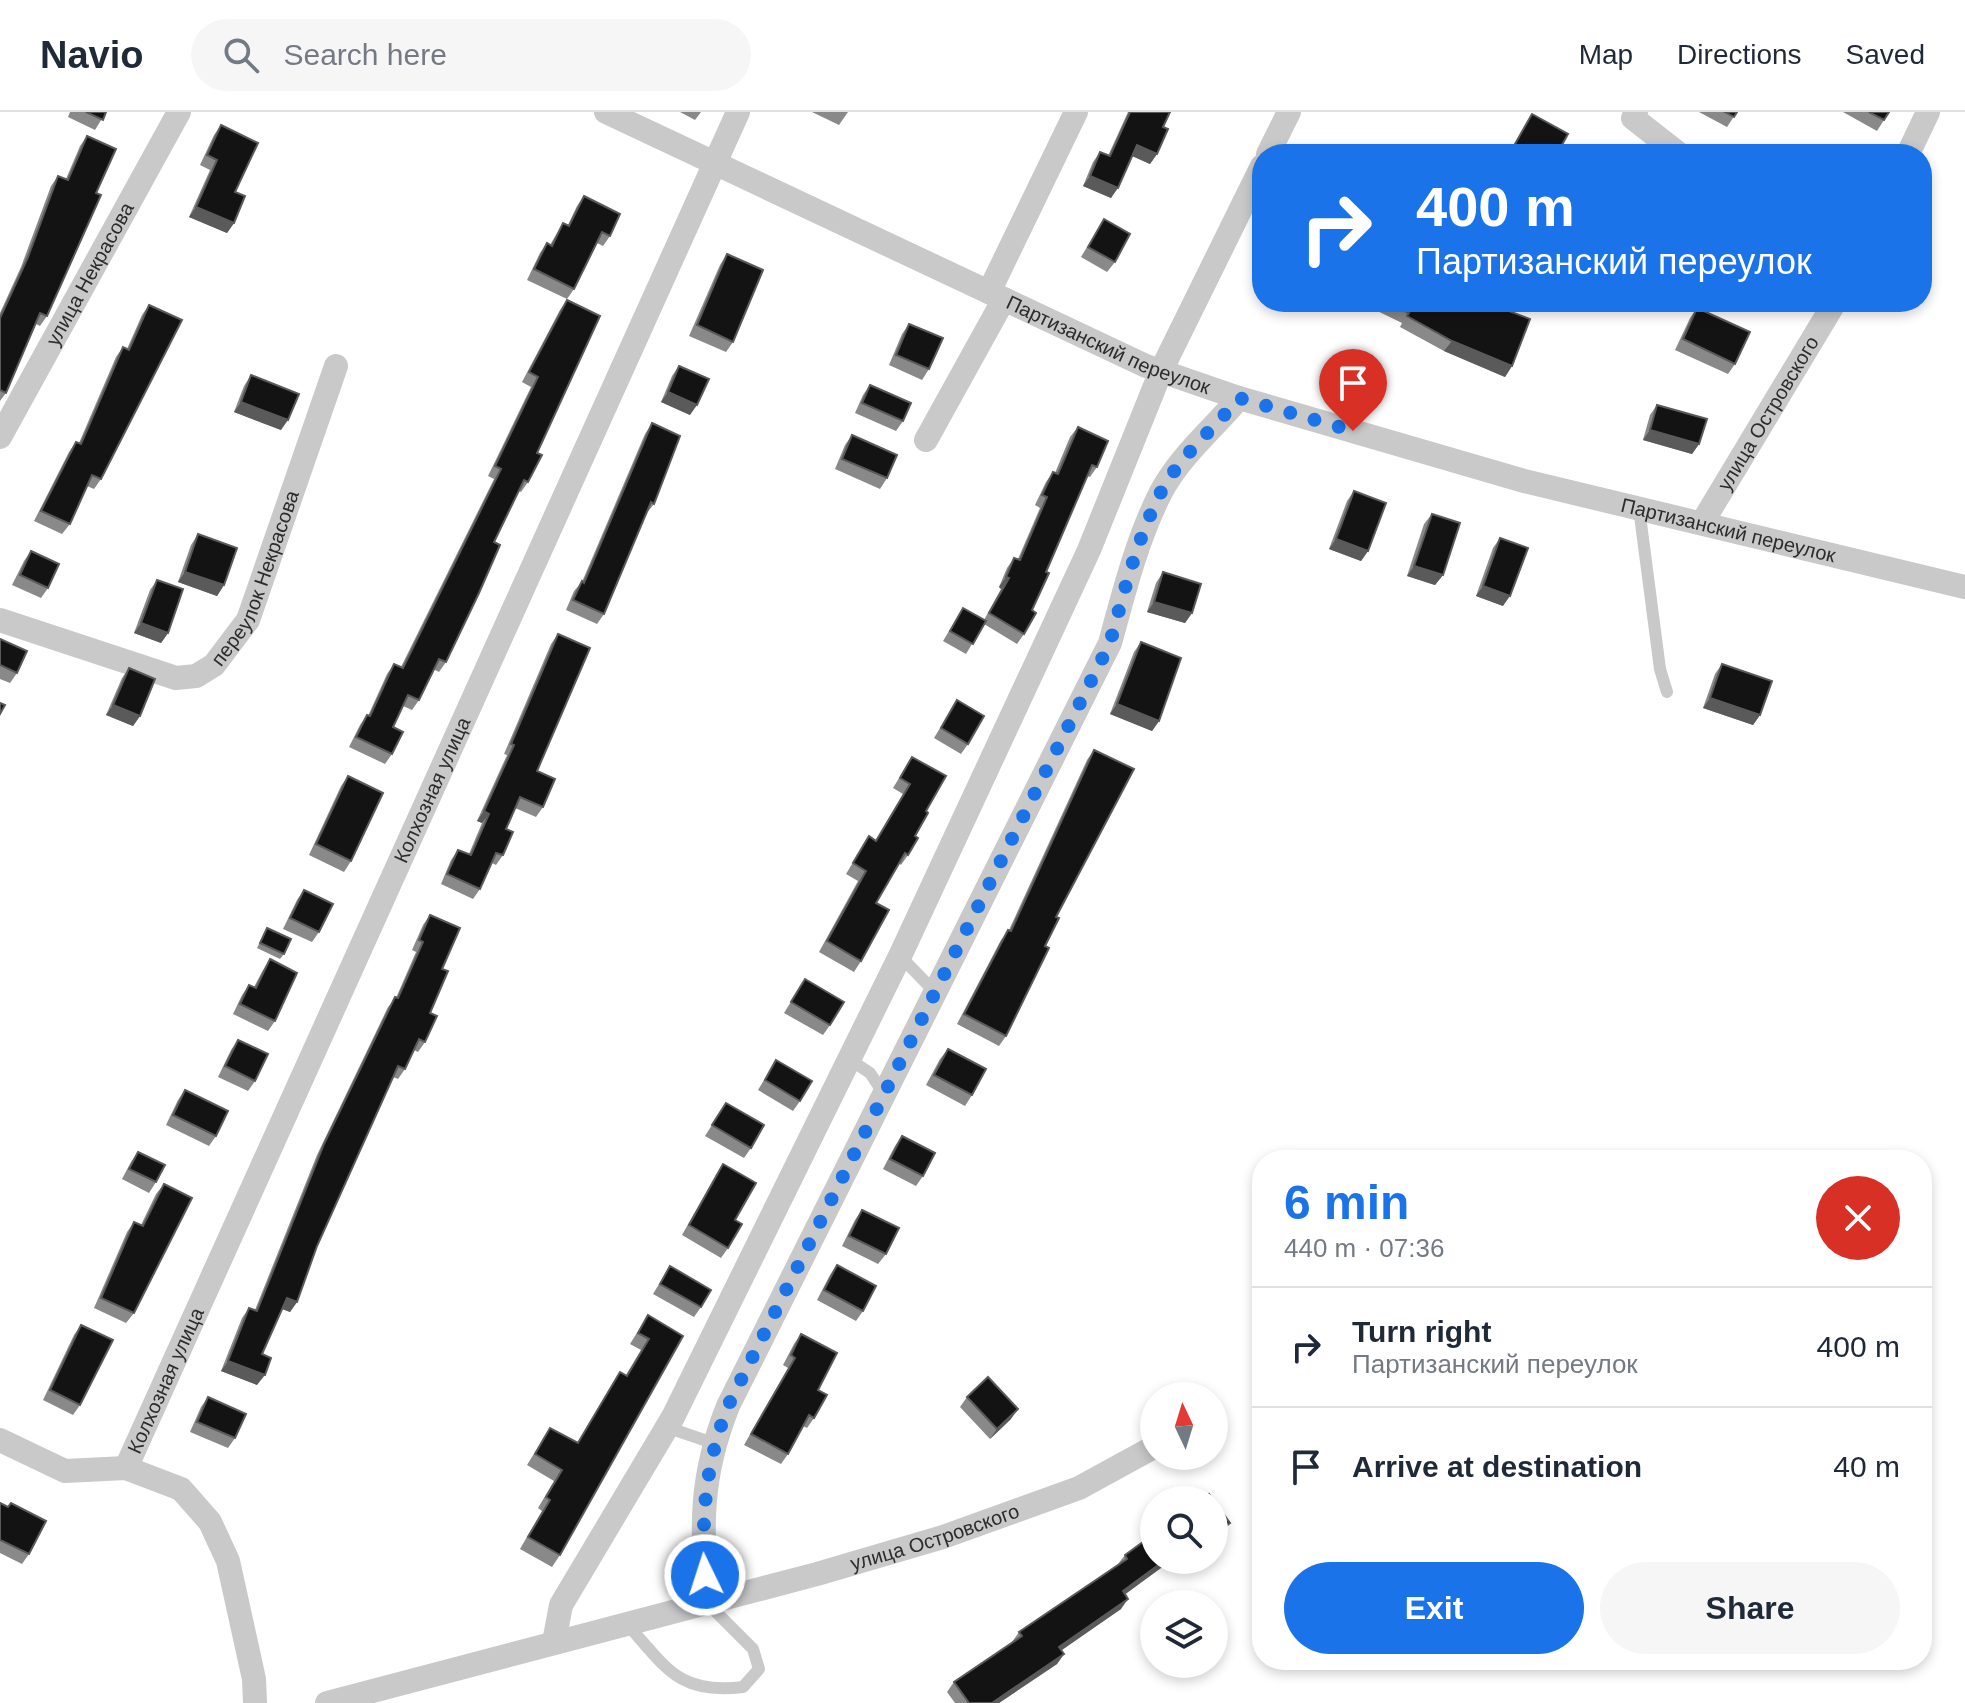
<!DOCTYPE html>
<meta charset="utf-8">
<style>
:root{--surface:#fff;--page:#f6f6f7;--text:#1f2937;--muted:#747a83;--line:#e0e1e3;--accent:#1a73e8}
body{margin:0;font-family:Arial,sans-serif;background:var(--page);color:var(--text);height:100vh;display:flex;flex-direction:column;font-size:30px;white-space:nowrap}
*{box-sizing:border-box;margin:0}
p{font-size:26px;color:var(--muted)}
.icon{flex:none;width:44px;height:44px;fill:none;stroke:currentColor;stroke-width:2;stroke-linecap:round;stroke-linejoin:round}
.map{position:relative;flex:1;overflow:hidden}
.side{position:absolute;left:1252px;top:1038px;width:680px;height:520px;display:flex;flex-direction:column;background:var(--surface);border-radius:32px;box-shadow:0 4px 12px #0003}
.side>*{flex:none}
.top-card{position:absolute;left:1252px;top:32px;width:680px;height:168px;border-radius:32px;box-shadow:0 4px 12px #0003;background:#1a73e8;color:#fff;overflow:hidden}
.needle{width:52px;rotate:356deg}
.buttons{position:absolute;left:1140px;top:1270px;display:grid;gap:16px}
.buttons a{display:grid;place-items:center;width:88px;height:88px;border-radius:50%;background:var(--surface);box-shadow:0 4px 12px #0003;font-size:40px}
.pin{position:absolute;display:grid;place-items:center;width:68px;height:68px;color:#fff;margin:-82px -34px;border-radius:50% 50% 50% 0;rotate:-45deg;box-shadow:0 0 8px #0007}
.pin .icon{rotate:45deg}
.me{position:absolute;width:88px;margin:-44px;rotate:356deg;stroke-linejoin:round;filter:drop-shadow(0 0 6px #0008)}
.turn{display:flex;align-items:center;gap:28px;height:168px;padding:0 32px;font-size:36px}
.turn .icon{width:104px;height:104px;stroke-width:2.5}
.turn b{display:block;font-size:56px;line-height:68px}
.round{display:grid;place-items:center;flex:none;width:84px;height:84px;border-radius:42px;background:var(--page)}
.head{display:flex;align-items:center;justify-content:space-between;height:136px;padding:0 32px}
h1{font-size:48px;font-weight:600;line-height:60px;color:var(--accent)}
.button{display:flex;gap:16px;margin-top:auto;padding:16px 32px}
.button a{flex:1;height:92px;border-radius:48px;background:var(--accent);color:#fff;font-size:32px;font-weight:600;line-height:92px;text-align:center}
.button a+a{background:var(--page);color:var(--text)}
ul{padding:0;list-style:none}
li{display:flex;align-items:center;gap:24px;height:120px;padding:0 32px;border-top:2px solid var(--line)}
li div{flex:1}
li b{display:block;font-size:30px}
li em{font-style:normal}
header{display:flex;align-items:center;gap:48px;box-sizing:border-box;height:112px;padding:0 40px;background:var(--surface);border-bottom:2px solid var(--line)}
header strong{font-size:38px}
nav{display:flex;gap:44px;margin-inline-start:auto;font-size:28px}
.search{width:560px;height:72px;background:var(--page);display:flex;align-items:center;gap:20px;box-sizing:border-box;padding:0 28px;border-radius:44px;color:var(--muted);font-size:30px}
.map>svg:first-child{display:block}
.lines{fill:none;stroke-linecap:round;stroke-linejoin:round}
.lane{stroke:#c9c9c9;stroke-width:12}
.street{stroke:#c9c9c9;stroke-width:24}
.wall{fill:#898989}
.shaded-wall{fill:#5a5a5a}
.building{fill:#131313;stroke:#5a5a5a;stroke-width:2}
.route{stroke:#1a73e8;stroke-width:14;stroke-dasharray:0 25.2}
.labels{text-anchor:middle;stroke-width:8;stroke-linejoin:round;paint-order:stroke}
.street-label{font-size:20px;fill:#2c2c2c;stroke:#fff}
</style>
<header>
<strong>Navio</strong>
<div class="search"><svg class="icon" aria-label="search" viewBox="0 0 24 24"><circle cx="10" cy="10" r="6"/><path d="M15 15l6 6"/></svg>Search here</div>
<nav><a>Map</a><a>Directions</a><a>Saved</a></nav>
</header>
<div class="map">
<svg width="1965" height="1591" viewBox="0 0 1965 1591">
<rect width="100%" height="100%" fill="#fff"/>
<g class="lines">
<g class="lane">
<polyline points="1639,396 1660,557 1667,580"/>
<polyline points="900,844 935,880"/>
<polyline points="849,947 870,961 884,982"/>
<polyline points="666,1315 713,1331"/>
<path d="M 626,1511 C 666,1555 678,1583 743,1575 L 759,1557 L 753,1537 L 707,1491"/>
</g>
<g class="street">
<path id="s1" d="M 606,0 L 1146,254 L 1239,286 L 1524,369 L 1965,475"/>
<polyline points="1636,0 1633,6 1679,42"/>
<polyline points="1268,42 1289,0"/>
<polyline points="1908,42 1928,0"/>
<polyline points="989,180 1076,0"/>
<path id="s2" d="M 0,325 L 179,0"/>
<polyline points="926,328 1004,187"/>
<path id="s3" d="M 1702,411 L 1835,190"/>
<path id="s4" d="M 0,508 L 176,566 L 196,564 L 214,553 L 248,508 L 336,254"/>
<polyline points="0,1328 65,1359 126,1356 181,1377 210,1410 228,1449 254,1567 255,1591"/>
<path id="s5" d="M 126,1356 L 738,0"/>
<path d="M 707,1491 C 702,1414 699,1367 728,1294 L 1110,531 C 1124,480 1137,427 1161,380 C 1180,344 1213,317 1239,286"/>
<polyline points="554,1530 561,1493 673,1305 900,844 1089,438 1161,259 1262,54"/>
<path id="s6" d="M 327,1591 L 817,1462 L 943,1425 L 1079,1376 L 1154,1335"/>
</g>
</g>
<g class="wall">
<polygon points="70,0 106,0 95,18 68,5"/>
<polygon points="680,0 701,0 695,8"/>
<polygon points="812,0 848,0 839,13"/>
<polygon points="1128,0 1170,0 1163,15 1157,42 1150,52 1132,44 1111,86 1083,74 1093,50 1100,40 1108,44"/>
<polygon points="1699,0 1737,0 1727,15"/>
<polygon points="1843,0 1889,0 1877,19"/>
<polygon points="1532,2 1557,42 1508,42"/>
<polygon points="221,13 235,80 234,111 227,121 189,105 210,58 200,53 214,23"/>
<polygon points="87,24 96,81 47,204 40,214 36,212 6,281 0,289 0,201 21,155 51,74 58,64 66,67 80,34"/>
<polygon points="584,84 610,124 603,134 597,131 574,177 567,187 527,168 540,141 547,131 550,133 563,111 568,113 577,94"/>
<polygon points="1104,107 1115,150 1107,160 1081,145"/>
<polygon points="727,142 733,230 726,240 689,224 720,153"/>
<polygon points="567,188 537,341 528,370 521,380 519,379 494,430 446,550 439,560 433,557 419,588 412,598 403,594 393,615 392,642 385,652 349,635 360,613 367,603 368,604 387,562 394,552 401,555 494,367 488,364 531,275 522,270 560,198"/>
<polygon points="1366,190 1485,190 1512,254 1505,265 1444,239 1400,215 1402,211 1365,193"/>
<polygon points="149,193 101,367 94,377 87,374 70,412 62,422 34,409 69,340 76,330 79,331 116,245 123,235 127,237 142,203"/>
<polygon points="1697,196 1735,252 1728,262 1675,238 1690,206"/>
<polygon points="909,212 929,257 922,268 889,253 902,222"/>
<polygon points="679,254 690,303 661,290 672,264"/>
<polygon points="251,263 281,318 234,300 244,274"/>
<polygon points="870,273 903,309 896,319 855,301 863,283"/>
<polygon points="1657,293 1699,332 1692,342 1643,328 1650,303"/>
<polygon points="652,311 654,392 646,402 604,502 597,512 566,498 574,479 582,470 645,322"/>
<polygon points="1078,315 1097,355 1090,365 1087,364 1046,460 1024,522 1017,532 984,512 966,542 943,529 963,496 984,508 1001,477 999,475 1007,456 1014,446 1018,447 1040,396 1035,393 1046,370 1053,360 1055,361 1070,325"/>
<polygon points="852,323 887,366 880,377 835,357 845,333"/>
<polygon points="1354,379 1368,439 1361,449 1329,437 1347,389"/>
<polygon points="1432,402 1443,463 1435,473 1407,464 1424,412"/>
<polygon points="198,422 224,473 217,484 178,470 191,433"/>
<polygon points="1500,426 1503,494 1476,484 1493,436"/>
<polygon points="31,439 48,476 41,486 12,473 24,449"/>
<polygon points="1163,460 1192,501 1185,511 1147,500 1156,471"/>
<polygon points="157,468 168,521 161,531 134,521 150,478"/>
<polygon points="558,522 537,659 543,695 536,705 515,696 506,717 503,743 496,753 492,751 480,777 473,787 441,772 451,748 458,738 469,742 482,711 477,709 507,643 504,642 551,532"/>
<polygon points="0,527 17,561 10,571 0,567"/>
<polygon points="1141,530 1159,609 1152,619 1110,602 1134,540"/>
<polygon points="1722,552 1760,603 1753,613 1703,596 1715,562"/>
<polygon points="129,556 140,604 133,614 106,603 122,566"/>
<polygon points="957,588 968,632 961,642 934,626"/>
<polygon points="1094,638 1056,805 1045,834 1006,924 999,934 957,912 1001,828 1009,818 1087,648"/>
<polygon points="912,645 926,699 908,743 901,753 899,751 876,791 861,849 854,860 819,840 858,769 846,762 869,724 876,728 903,682 893,676"/>
<polygon points="348,664 351,749 344,760 309,743 341,674"/>
<polygon points="304,778 319,820 312,830 283,817 297,788"/>
<polygon points="430,803 442,857 430,901 425,930 418,940 414,938 405,957 398,967 393,965 317,1134 297,1190 290,1200 282,1197 262,1242 257,1273 221,1259 242,1206 249,1196 255,1198 317,1043 388,895 396,886 416,840 412,838 423,813"/>
<polygon points="267,816 284,842 280,847 257,836"/>
<polygon points="270,847 275,909 268,919 233,902 242,883 249,873 254,875 263,858"/>
<polygon points="805,867 830,913 823,923 784,901"/>
<polygon points="238,928 255,969 248,979 218,965 231,938"/>
<polygon points="948,937 972,983 965,994 926,973 940,947"/>
<polygon points="776,948 800,989 793,999 758,978"/>
<polygon points="185,978 216,1024 209,1034 166,1013 178,988"/>
<polygon points="726,991 751,1036 744,1046 705,1024"/>
<polygon points="902,1024 923,1064 916,1074 883,1057 895,1034"/>
<polygon points="138,1040 156,1070 149,1081 122,1067 131,1050"/>
<polygon points="723,1052 735,1108 728,1136 721,1146 682,1123 716,1063"/>
<polygon points="164,1072 134,1201 126,1211 94,1196 127,1120 134,1110 141,1113 156,1082"/>
<polygon points="862,1098 886,1142 878,1152 842,1134 855,1108"/>
<polygon points="837,1153 863,1199 856,1209 817,1188 830,1163"/>
<polygon points="670,1154 701,1195 694,1205 653,1182"/>
<polygon points="648,1203 683,1224 560,1443 552,1455 520,1437 542,1399 538,1396 554,1369 527,1353 550,1316 577,1331 613,1271 620,1260 626,1263 641,1238 630,1232"/>
<polygon points="81,1213 80,1293 73,1303 43,1288 74,1223"/>
<polygon points="801,1222 818,1278 814,1306 807,1316 803,1314 788,1342 781,1352 744,1333 788,1256 783,1253 794,1232"/>
<polygon points="208,1285 235,1326 228,1336 190,1320 201,1295"/>
<polygon points="967,1285 1011,1307 990,1327 960,1295"/>
<polygon points="0,1391 8,1395 11,1391 29,1442 22,1452 0,1441"/>
<polygon points="1125,1443 1154,1448 1183,1448 1169,1458 1165,1453 1125,1482 1121,1497 1061,1538 1064,1542 1057,1552 999,1591 955,1591 947,1580 954,1570 1013,1531 1012,1530 1019,1520 1118,1452"/>
</g>
<g class="shaded-wall">
<polygon points="1137,33 1157,42 1150,52 1130,43"/>
<polygon points="1090,64 1118,76 1111,86 1083,74"/>
<polygon points="196,95 234,111 227,121 189,105"/>
<polygon points="1452,229 1512,254 1505,265 1444,239"/>
<polygon points="668,280 697,293 690,303 661,290"/>
<polygon points="241,290 288,308 281,318 234,300"/>
<polygon points="1650,318 1699,332 1692,342 1643,328"/>
<polygon points="1336,427 1368,439 1361,449 1329,437"/>
<polygon points="1414,454 1443,463 1435,473 1407,464"/>
<polygon points="185,460 224,473 217,484 178,470"/>
<polygon points="1006,465 1009,466 1001,477 999,475"/>
<polygon points="1483,474 1510,484 1503,494 1476,484"/>
<polygon points="1154,490 1192,501 1185,511 1147,500"/>
<polygon points="141,511 168,521 161,531 134,521"/>
<polygon points="1710,586 1760,603 1753,613 1703,596"/>
<polygon points="1117,592 1159,609 1152,619 1110,602"/>
<polygon points="113,593 140,604 133,614 106,603"/>
<polygon points="484,699 489,702 482,711 477,709"/>
<polygon points="287,1186 297,1190 290,1200 280,1196"/>
<polygon points="228,1249 265,1263 257,1273 221,1259"/>
<polygon points="1018,1297 1011,1307 990,1327 997,1317"/>
<polygon points="1230,1411 1223,1421 1214,1427 1214,1422"/>
<polygon points="1165,1448 1168,1448 1165,1453 1116,1489 1123,1479"/>
<polygon points="1176,1448 1183,1448 1169,1458"/>
<polygon points="1128,1487 1121,1497 1052,1545 1059,1535"/>
<polygon points="1064,1542 1057,1552 999,1591 992,1591"/>
</g>
<g class="building">
<polygon points="86,0 106,0 103,8"/>
<polygon points="1130,0 1170,0 1163,15 1168,17 1157,42 1137,33 1118,76 1090,64 1100,40 1110,44"/>
<polygon points="1725,0 1737,0 1734,5"/>
<polygon points="1869,0 1889,0 1884,8"/>
<polygon points="1532,2 1568,22 1557,42 1533,42 1515,32"/>
<polygon points="221,13 258,31 235,80 245,84 234,111 196,95 217,48 207,43"/>
<polygon points="87,24 116,37 96,81 101,83 47,204 40,201 6,281 0,278 0,206 28,145 58,64 68,68"/>
<polygon points="584,84 620,102 610,124 602,120 574,177 534,157 547,131 552,134 563,111 569,114"/>
<polygon points="1104,107 1130,122 1115,150 1088,135"/>
<polygon points="727,142 763,158 733,230 697,213"/>
<polygon points="567,188 600,204 537,341 542,343 528,370 524,368 494,430 500,433 479,481 446,550 439,547 419,588 408,583 393,615 403,620 392,642 356,625 367,603 370,604 394,552 403,556 501,357 495,354 538,265 529,260"/>
<polygon points="1386,190 1485,190 1530,207 1512,254 1452,229 1407,204 1409,201"/>
<polygon points="149,193 182,208 101,367 92,363 70,412 41,399 76,330 81,332 123,235 129,238"/>
<polygon points="1697,196 1750,220 1735,252 1683,227"/>
<polygon points="909,212 943,226 929,257 896,243"/>
<polygon points="679,254 709,267 697,293 668,280"/>
<polygon points="251,263 299,282 288,308 241,290"/>
<polygon points="870,273 911,291 903,309 862,291"/>
<polygon points="1657,293 1707,307 1699,332 1650,318"/>
<polygon points="652,311 680,324 654,392 651,390 604,502 573,488 582,469 584,471"/>
<polygon points="1078,315 1108,329 1097,355 1092,353 1046,460 1049,461 1032,498 1036,501 1024,522 989,501 1009,466 1006,465 1014,446 1020,448 1047,385 1042,383 1053,360 1058,362"/>
<polygon points="852,323 897,343 887,366 842,347"/>
<polygon points="1354,379 1386,391 1368,439 1336,427"/>
<polygon points="1432,402 1460,411 1443,463 1414,454"/>
<polygon points="198,422 237,436 224,473 185,460"/>
<polygon points="1500,426 1528,436 1510,484 1483,474"/>
<polygon points="31,439 59,452 48,476 20,463"/>
<polygon points="1163,460 1201,472 1192,501 1154,490"/>
<polygon points="157,468 183,477 168,521 141,511"/>
<polygon points="963,496 986,509 973,532 950,519"/>
<polygon points="558,522 590,536 537,659 555,667 543,695 520,685 506,717 513,720 503,743 496,741 480,777 447,762 458,738 471,743 489,702 484,699 514,633 511,632"/>
<polygon points="0,527 27,539 17,561 0,553"/>
<polygon points="1141,530 1181,546 1159,609 1117,592"/>
<polygon points="1722,552 1772,569 1760,603 1710,586"/>
<polygon points="129,556 155,567 140,604 113,593"/>
<polygon points="957,588 984,604 968,632 941,616"/>
<polygon points="0,591 5,593 0,602"/>
<polygon points="1094,638 1134,657 1056,805 1059,806 1045,834 1049,836 1006,924 964,902 1008,818 1011,819"/>
<polygon points="912,645 946,664 926,699 928,701 915,724 918,726 908,743 905,741 876,791 889,798 861,849 827,829 866,759 853,751 869,724 876,729 910,672 900,666"/>
<polygon points="348,664 383,681 351,749 316,732"/>
<polygon points="304,778 333,792 319,820 290,806"/>
<polygon points="430,803 460,816 442,857 448,859 430,901 437,904 425,930 419,927 405,957 398,954 317,1134 297,1190 287,1186 262,1242 271,1246 265,1263 228,1249 249,1196 257,1199 324,1032 395,885 398,886 423,830 419,828"/>
<polygon points="267,816 291,827 284,842 260,831"/>
<polygon points="270,847 297,861 275,909 240,892 249,873 256,876"/>
<polygon points="805,867 844,890 830,913 791,890"/>
<polygon points="238,928 268,942 255,969 225,954"/>
<polygon points="948,937 986,957 972,983 934,963"/>
<polygon points="776,948 812,969 800,989 765,968"/>
<polygon points="185,978 228,999 216,1024 173,1003"/>
<polygon points="726,991 764,1013 751,1036 712,1013"/>
<polygon points="902,1024 935,1041 923,1064 890,1047"/>
<polygon points="138,1040 165,1053 156,1070 129,1057"/>
<polygon points="723,1052 756,1071 735,1108 742,1112 728,1136 689,1113"/>
<polygon points="164,1072 192,1086 134,1201 101,1186 134,1110 143,1114"/>
<polygon points="862,1098 899,1116 886,1142 849,1124"/>
<polygon points="837,1153 876,1174 863,1199 824,1178"/>
<polygon points="670,1154 711,1178 701,1195 660,1172"/>
<polygon points="648,1203 683,1224 560,1443 528,1425 550,1388 546,1385 562,1358 535,1342 550,1316 578,1331 620,1260 627,1264 649,1227 638,1221"/>
<polygon points="81,1213 113,1228 80,1293 50,1278"/>
<polygon points="801,1222 837,1241 818,1278 827,1283 814,1306 809,1303 788,1342 751,1322 795,1246 791,1243"/>
<polygon points="988,1265 1018,1297 997,1317 967,1285"/>
<polygon points="208,1285 246,1302 235,1326 197,1310"/>
<polygon points="1209,1382 1213,1388 1200,1388"/>
<polygon points="1214,1389 1230,1411 1214,1422"/>
<polygon points="0,1391 8,1395 11,1391 46,1409 29,1442 0,1428"/>
<polygon points="1154,1422 1154,1448 1165,1448 1123,1479 1128,1487 1059,1535 1064,1542 992,1591 969,1591 954,1570 1022,1524 1019,1520 1127,1447 1125,1443"/>
</g>
<g class="lines">
<path class="route" d="M 705,1463 C 701,1402 706,1351 728,1294 L 1110,531 C 1124,480 1137,427 1161,380 C 1180,344 1214,317 1239,286 L 1353,319"/>
</g>
<g class="labels">
<g class="street-label">
<text dy="7" stroke="none"><textPath href="#s2" startOffset="186">улица Некрасова</textPath></text>
<text dy="7" stroke="none"><textPath href="#s1" startOffset="554">Партизанский переулок</textPath></text>
<text dy="7" stroke="none"><textPath href="#s3" startOffset="128">улица Островского</textPath></text>
<text dy="7" stroke="none"><textPath href="#s1" startOffset="1202">Партизанский переулок</textPath></text>
<text dy="7" stroke="none"><textPath href="#s4" startOffset="324">переулок Некрасова</textPath></text>
<text dy="7" stroke="none"><textPath href="#s5" startOffset="744">Колхозная улица</textPath></text>
<text dy="7" stroke="none"><textPath href="#s5" startOffset="96">Колхозная улица</textPath></text>
<text dy="7" stroke="none"><textPath href="#s6" startOffset="630">улица Островского</textPath></text>
</g>
</g>
</svg>
<div class="buttons">
<a><svg class="needle" viewBox="-14 -14 28 28"><path d="M0-13l5 13h-10z" fill="#e53935"/><path d="M0 13l5-13h-10z" fill="#747a83"/></svg></a>
<a><svg class="icon" aria-label="search" viewBox="0 0 24 24"><circle cx="10" cy="10" r="6"/><path d="M15 15l6 6"/></svg></a>
<a><svg class="icon" aria-label="layers" viewBox="0 0 24 24"><path d="M12 4l9 5-9 5-9-5zM3 14l9 5 9-5"/></svg></a>
</div>
<div class="pin" style="left:1353px;top:319px;background:#d93025"><svg class="icon" aria-label="arrive" viewBox="0 0 24 24"><path d="M6 21V4h12l-3 4 3 4H6"/></svg></div>
<svg class="me" style="left:705px;top:1463px" viewBox="-20 -20 40 40"><circle r="17" fill="#1a73e8" stroke="#fff" stroke-width="3"/><path d="M0-11L8 9 0 5-8 9z" fill="#fff"/></svg>
<div class="top-card">
<div class="turn"><svg class="icon" aria-label="right" viewBox="0 0 24 24"><path d="M7 20v-9h11M14 6l5 5-5 5"/></svg><div><b>400 m</b>Партизанский переулок</div></div>
</div>
<section class="side">
<div class="head"><div><h1>6 min</h1><p>440 m · 07:36</p></div><a class="round" style="background:#d93025;color:#fff"><svg class="icon" aria-label="close" viewBox="0 0 24 24"><path d="M6 6l12 12M18 6L6 18"/></svg></a></div>
<ul>
<li><svg class="icon" aria-label="right" viewBox="0 0 24 24"><path d="M7 20v-9h11M14 6l5 5-5 5"/></svg><div><b>Turn right</b><p>Партизанский переулок</p></div><em>400 m</em></li>
<li><svg class="icon" aria-label="arrive" viewBox="0 0 24 24"><path d="M6 21V4h12l-3 4 3 4H6"/></svg><div><b>Arrive at destination</b></div><em>40 m</em></li>
</ul>
<div class="button"><a>Exit</a><a>Share</a></div>
</section>
</div>
